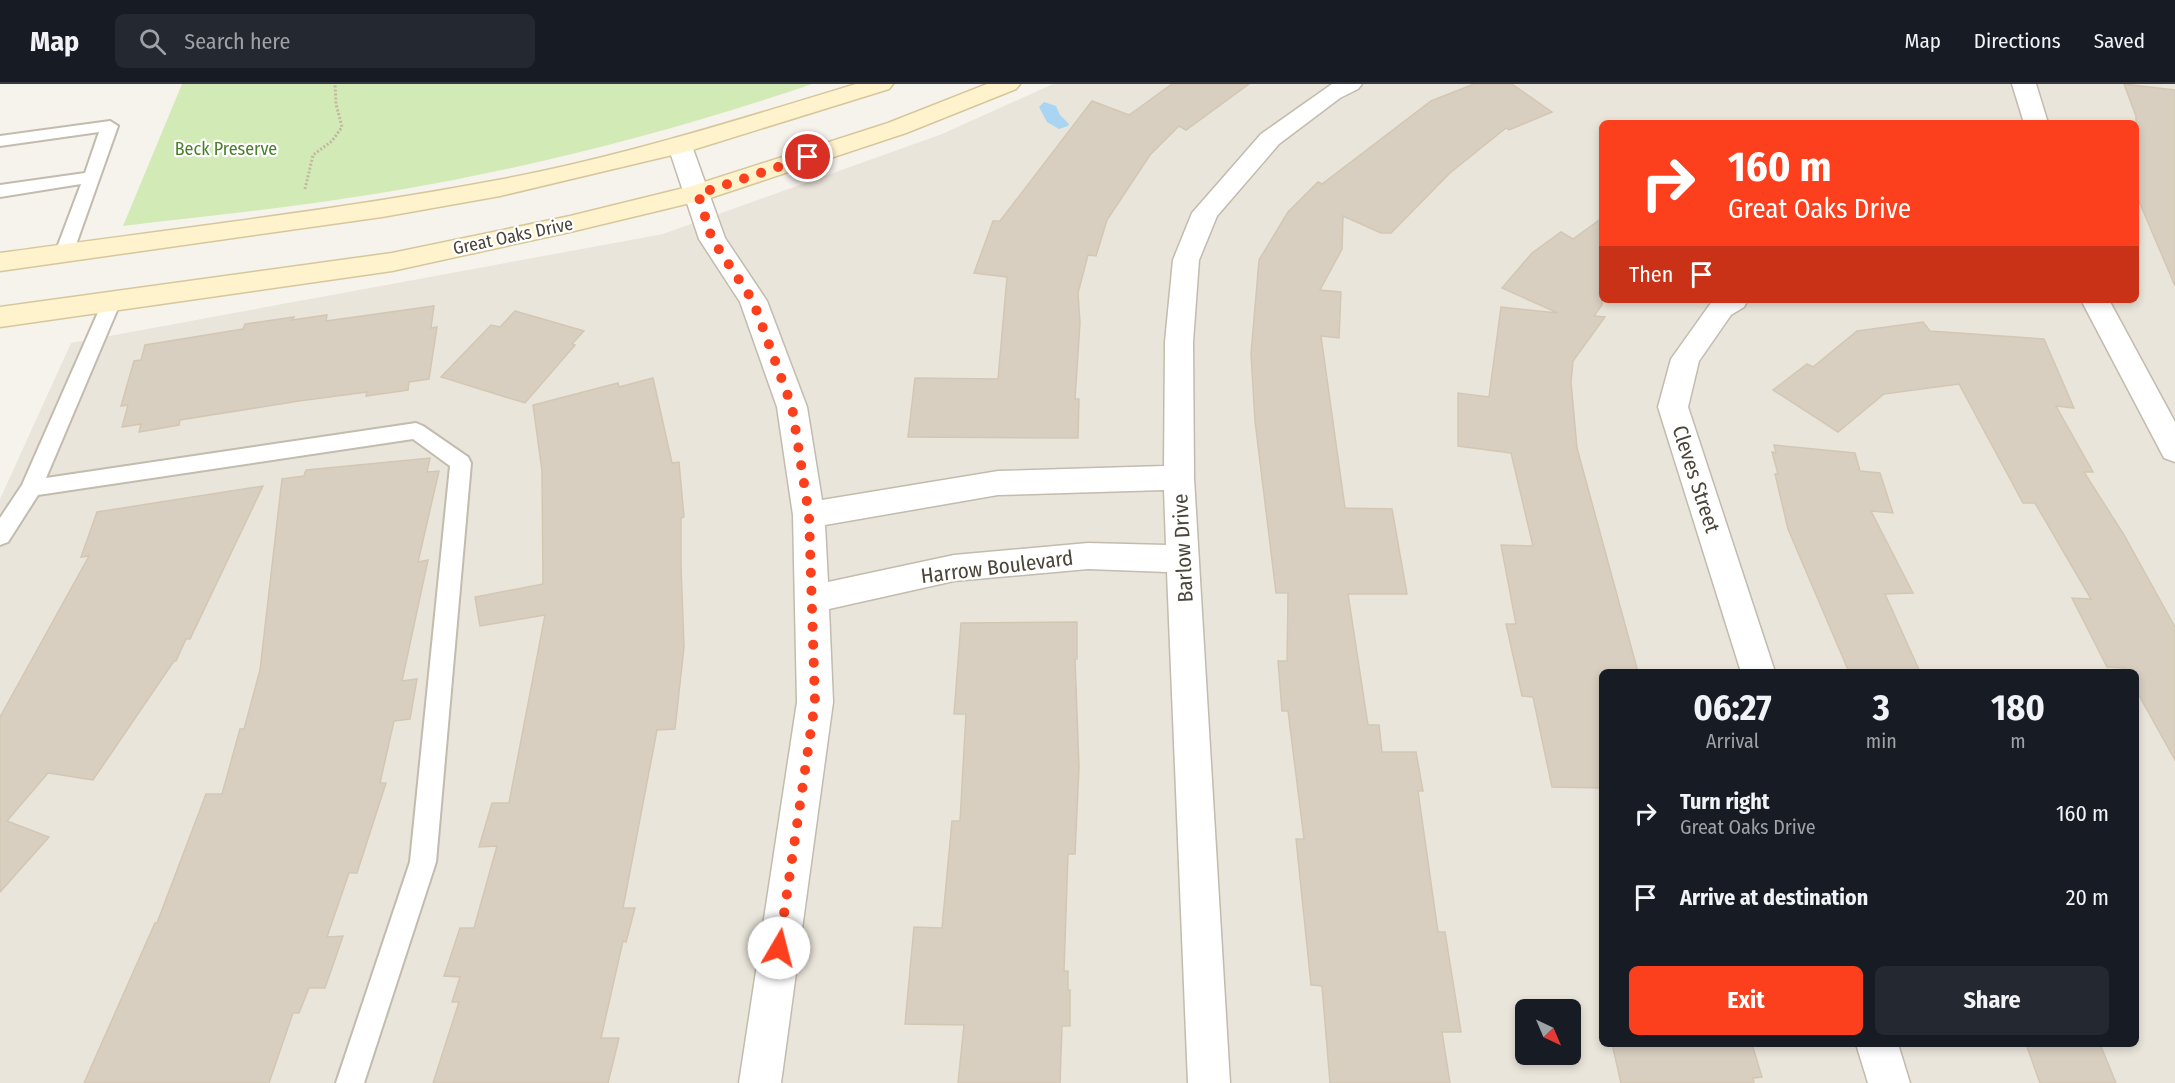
<!DOCTYPE html>
<style>
:root{--surface:#171b24;--page:#242831;--text:#f1f3f6;--muted:#9ea1a6;--line:#363941;--accent:#fc3f1d}
body{margin:0;font-family:"Fira Sans Condensed",sans-serif;background:var(--page);color:var(--text);height:100vh;display:flex;flex-direction:column;font-size:22px;white-space:nowrap}
*{box-sizing:border-box;margin:0}
p{font-size:20px;color:var(--muted)}
.icon{flex:none;width:33px;height:33px;fill:none;stroke:currentColor;stroke-width:2;stroke-linecap:round;stroke-linejoin:round}
.map{position:relative;flex:1;overflow:hidden}
.drawer{position:absolute;left:1599px;top:585px;width:540px;height:378px;display:flex;flex-direction:column;background:var(--surface);border-radius:9px;box-shadow:0 3px 9px #0003}
.drawer>*{flex:none}
.hud{position:absolute;left:1599px;top:36px;width:540px;height:183px;border-radius:9px;box-shadow:0 3px 9px #0003;background:#fc3f1d;color:#fff;overflow:hidden}
.needle{width:39px;rotate:136deg}
.controls{position:absolute;left:1515px;top:915px;display:grid;gap:12px}
.controls a{display:grid;place-items:center;width:66px;height:66px;border-radius:9px;background:var(--surface);box-shadow:0 3px 9px #0003;font-size:30px}
.pin{position:absolute;display:grid;place-items:center;width:51px;height:51px;color:#fff;margin:-26px;border:3px solid #fff;border-radius:50%;box-shadow:0 2px 6px #0007}
.me{position:absolute;width:66px;margin:-33px;rotate:8deg;stroke-linejoin:round;filter:drop-shadow(0 0 4px #0008)}
.turn{display:flex;align-items:center;gap:21px;height:126px;padding:0 30px;font-size:27px}
.turn .icon{width:78px;height:78px;stroke-width:2.5}
.turn b{display:block;font-size:42px;line-height:51px}
.then{display:flex;align-items:center;height:57px;padding:0 30px;background:#0003;gap:12px;font-size:22px}
.eta{display:flex;justify-content:space-evenly;align-items:center;height:102px;text-align:center}
.eta b{font-size:36px;font-weight:700;line-height:42px}
.primary-button{display:flex;gap:12px;margin-top:auto;padding:12px 30px}
.primary-button a{flex:1;height:69px;border-radius:9px;background:var(--accent);color:#fff;font-size:24px;font-weight:700;line-height:69px;text-align:center}
.primary-button a+a{background:var(--page);color:var(--text)}
ul{padding:0;list-style:none}
li{display:flex;align-items:center;gap:18px;height:84px;padding:0 30px}
li div{flex:1}
li b{display:block;font-size:22px}
li em{font-style:normal}
header{display:flex;align-items:center;gap:36px;box-sizing:border-box;height:84px;padding:0 30px;background:var(--surface);border-bottom:2px solid var(--line)}
header strong{font-size:28px}
nav{display:flex;gap:33px;margin-inline-start:auto;font-size:21px}
.search{width:420px;height:54px;background:var(--page);display:flex;align-items:center;gap:15px;box-sizing:border-box;padding:0 21px;border-radius:9px;color:var(--muted);font-size:22px}
.map>svg:first-child{display:block}
.residential{fill:#eae5da;fill-rule:evenodd}
.green{fill:#d2eab5}
.water{fill:#a9d4f2}
.building{fill:#d8cfc1;stroke:#d3c7b4;stroke-width:1.5}
.lines{fill:none;stroke-linecap:round;stroke-linejoin:round}
.lane-casing{stroke:#c2bbae;stroke-width:4}
.street-casing{stroke:#c2bbae;stroke-width:3}
.secondary-casing{stroke:#d6c79b;stroke-width:3}
.path{stroke:#c4b79f;stroke-width:3;stroke-dasharray:2 2;stroke-linecap:butt}
.lane{fill:#fff;fill-rule:evenodd}
.street{fill:#fff;fill-rule:evenodd}
.secondary{fill:#fff3cd;fill-rule:evenodd}
.route{stroke:#fc3f1d;stroke-width:10;stroke-dasharray:0 18}
.labels{text-anchor:middle;stroke-width:4.5;stroke-linejoin:round;paint-order:stroke}
.far-park-label{font-size:18px;fill:#4a7f2a;stroke:#fff}
.far-street-label{font-size:18px;fill:#4b4439;stroke:#fff}
.street-label{font-size:21px;fill:#4b4439;stroke:#fff}
</style>
<header>
<strong>Map</strong>
<div class="search"><svg class="icon" aria-label="search" viewBox="0 0 24 24"><circle cx="10" cy="10" r="6"/><path d="M15 15l6 6"/></svg>Search here</div>
<nav><a>Map</a><a>Directions</a><a>Saved</a></nav>
</header>
<div class="map">
<svg width="2175" height="999" viewBox="0 0 2175 999">
<rect width="100%" height="100%" fill="#f6f3ec"/>
<path class="residential" d="M 1053,0 L 2175,0 L 2175,999 L 0,999 L 0,415 L 71,259 L 663,150 L 942,50 ZM 1602,39 L 2136,39 L 2136,216 L 1602,216 ZM 1602,588 L 2136,588 L 2136,960 L 1602,960 ZM 1526,926 L 1570,926 L 1570,970 L 1526,970 Z"/>
<path class="green" d="M 182,0 L 812,0 C 649,56 470,99 299,121 C 240,129 181,135 123,142 Z"/>
<polygon class="water" points="1044,18 1056,22 1060,31 1069,40 1068,42 1059,45 1047,38 1039,23"/>
<g class="building">
<polygon points="1172,0 1249,0 1186,46 1179,42 1150,71 1107,136 1096,172 1088,171 1078,209 1080,239 1075,315 1079,315 1078,354 908,353 915,294 998,295 1007,193 974,189 993,137 1000,137 1092,17 1129,31"/>
<polygon points="1474,0 1512,0 1552,28 1509,46 1506,44 1450,89 1391,149 1381,149 1343,132 1342,165 1320,206 1341,208 1339,254 1321,252 1345,424 1392,425 1407,510 1348,510 1368,641 1379,641 1382,668 1416,668 1423,707 1418,707 1438,848 1445,848 1461,948 1442,948 1450,999 1330,999 1322,902 1311,901 1296,755 1304,755 1288,627 1282,627 1278,577 1287,577 1288,509 1276,509 1255,337 1251,270 1259,176 1288,128 1318,98 1322,100 1431,17"/>
<polygon points="2124,0 2175,6 2175,202 2136,110 2136,32"/>
<polygon points="1602,134 1602,221 1594,232 1605,233 1573,277 1571,298 1577,364 1638,588 1602,588 1602,704 1552,703 1533,613 1522,612 1506,540 1516,540 1501,461 1533,462 1511,369 1458,362 1458,309 1489,313 1501,223 1558,229 1502,204 1532,169 1561,148 1573,155"/>
<polygon points="434,222 431,244 437,243 429,295 409,298 408,306 366,312 367,308 299,317 180,336 179,341 139,348 141,340 122,343 128,321 121,322 134,277 141,276 145,261 243,245 245,240 294,233 292,236 327,231 326,237"/>
<polygon points="515,227 584,247 572,260 575,261 525,319 441,293 491,241 500,243"/>
<polygon points="1923,238 1930,247 2044,255 2074,324 2056,322 2093,388 2084,388 2124,451 2175,543 2175,676 2136,606 2136,588 2126,588 2124,584 2107,583 2072,514 2091,515 2035,419 2023,419 1959,300 1884,310 1838,348 1773,306 1807,280 1813,283 1857,247"/>
<polygon points="653,294 672,379 679,378 684,433 681,434 681,482 684,563 675,645 657,646 623,824 635,824 626,858 623,857 601,954 619,954 608,999 433,999 459,918 452,918 460,893 444,892 460,844 474,844 497,762 479,763 492,719 509,719 545,531 480,542 475,513 543,500 542,387 533,321 618,299 619,303"/>
<polygon points="1774,361 1855,369 1860,387 1880,389 1893,429 1871,427 1913,509 1885,510 1920,588 1849,588 1788,445 1775,390 1778,390 1772,368 1776,369"/>
<polygon points="430,374 427,388 439,387 418,478 428,476 402,597 417,595 410,635 394,637 380,699 386,699 357,789 349,789 327,853 343,852 325,904 309,904 299,929 293,929 269,999 84,999 155,839 157,839 206,710 222,710 240,645 244,645 260,586 282,395 304,392 306,386"/>
<polygon points="263,402 190,555 186,555 176,577 174,577 93,696 48,689 7,737 49,753 0,808 0,633 89,472 81,473 97,428"/>
<polygon points="1077,538 1077,575 1075,575 1079,683 1075,770 1068,770 1064,887 1068,887 1068,906 1070,906 1070,942 1062,942 1060,999 958,999 964,941 905,940 914,843 942,844 952,737 960,737 966,630 954,630 961,539"/>
<polygon points="1612,960 1752,960 1762,993 1753,994 1754,999 1621,999"/>
<polygon points="2026,960 2100,960 2116,999 2040,999"/>
</g>
<g class="lines">
<g class="lane-casing">
<g id="lane">
<polygon points="110,37 118,42 73,169 70,173 58,173 55,169 81,100 0,113 0,101 85,89 99,48 0,62 0,52"/>
<polygon points="112,211 119,212 121,217 46,394 416,339 423,342 468,373 471,379 436,778 364,999 336,999 410,778 450,382 413,355 38,411 8,458 0,461 0,434 22,401 103,217 105,212"/>
</g>
</g>
<g class="street-casing">
<g id="street">
<path d="M 1332,0 L 1362,0 L 1358,5 L 1340,14 L 1279,60 L 1217,132 L 1199,176 L 1193,258 L 1194,394 L 1230,999 L 1188,999 L 1167,488 L 1088,485 L 954,497 L 829,525 L 833,618 L 781,999 L 739,999 L 797,618 L 793,431 L 777,323 L 740,218 L 699,155 L 668,62 L 671,57 L 680,54 L 689,57 L 692,62 L 725,154 L 767,217 L 807,323 L 822,416 L 998,387 L 1164,382 L 1165,258 L 1173,176 L 1192,129 L 1261,50 ZM 1164,406 L 1166,461 L 1088,459 L 954,471 L 828,498 L 825,441 L 998,411 Z"/>
<polygon points="2012,0 2036,0 2048,39 2024,39"/>
<polygon points="1713,216 1748,216 1744,223 1731,231 1699,277 1688,323 1775,588 1741,588 1658,323 1671,275"/>
<polygon points="2081,216 2109,216 2175,338 2175,378 2164,374"/>
<polygon points="1856,960 1898,960 1910,999 1868,999"/>
</g>
</g>
<g class="secondary-casing">
<g id="secondary">
<path d="M 856,0 L 893,0 L 889,5 L 689,67 L 500,112 L 382,133 L 0,187 L 0,169 C 166,146 333,127 498,96 C 620,73 738,36 856,0 Z"/>
<polygon points="987,0 1020,0 1016,5 906,49 707,115 570,148 392,187 0,243 0,223 392,169 570,132 692,102 888,39"/>
</g>
</g>
<polyline class="path" points="305,105 313,71 332,57 342,43 336,20 335,0"/>
<use href="#lane" class="lane"/>
<use href="#street" class="street"/>
<use href="#secondary" class="secondary"/>
</g>
<g class="lines">
<polyline class="route" points="779,864 815,618 809,431 792,323 753,217 712,155 698,110 808,73"/>
</g>
<g class="labels">
<g class="far-park-label">
<text x="226" y="71">Beck Preserve</text>
</g>
<g class="far-street-label">
<text transform="translate(513 152) rotate(-12)" y="6">Great Oaks Drive</text>
</g>
<g class="street-label">
<text transform="translate(1696 395) rotate(72)" y="7">Cleves Street</text>
<text transform="translate(1183 464) rotate(-93)" y="7">Barlow Drive</text>
<text transform="translate(997 483) rotate(-7)" y="7">Harrow Boulevard</text>
</g>
</g>
</svg>
<div class="controls">
<a><svg class="needle" viewBox="-14 -14 28 28"><path d="M0-13l5 13h-10z" fill="#e53935"/><path d="M0 13l5-13h-10z" fill="#9ea1a6"/></svg></a>
</div>
<div class="pin" style="left:808px;top:73px;background:#d93025"><svg class="icon" aria-label="arrive" viewBox="0 0 24 24"><path d="M6 21V4h12l-3 4 3 4H6"/></svg></div>
<svg class="me" style="left:779px;top:864px" viewBox="-20 -20 40 40"><circle r="19" fill="#fff"/><path d="M0-13L10 11 0 6-10 11z" fill="#fc3f1d"/></svg>
<div class="hud">
<div class="turn"><svg class="icon" aria-label="right" viewBox="0 0 24 24"><path d="M7 20v-9h11M14 6l5 5-5 5"/></svg><div><b>160 m</b>Great Oaks Drive</div></div>
<div class="then">Then<svg class="icon" aria-label="arrive" viewBox="0 0 24 24"><path d="M6 21V4h12l-3 4 3 4H6"/></svg></div>
</div>
<section class="drawer">
<div class="eta">
<div><b>06:27</b><p>Arrival</p></div>
<div><b>3</b><p>min</p></div>
<div><b>180</b><p>m</p></div>
</div>
<ul>
<li><svg class="icon" aria-label="right" viewBox="0 0 24 24"><path d="M7 20v-9h11M14 6l5 5-5 5"/></svg><div><b>Turn right</b><p>Great Oaks Drive</p></div><em>160 m</em></li>
<li><svg class="icon" aria-label="arrive" viewBox="0 0 24 24"><path d="M6 21V4h12l-3 4 3 4H6"/></svg><div><b>Arrive at destination</b></div><em>20 m</em></li>
</ul>
<div class="primary-button"><a>Exit</a><a>Share</a></div>
</section>
</div>
